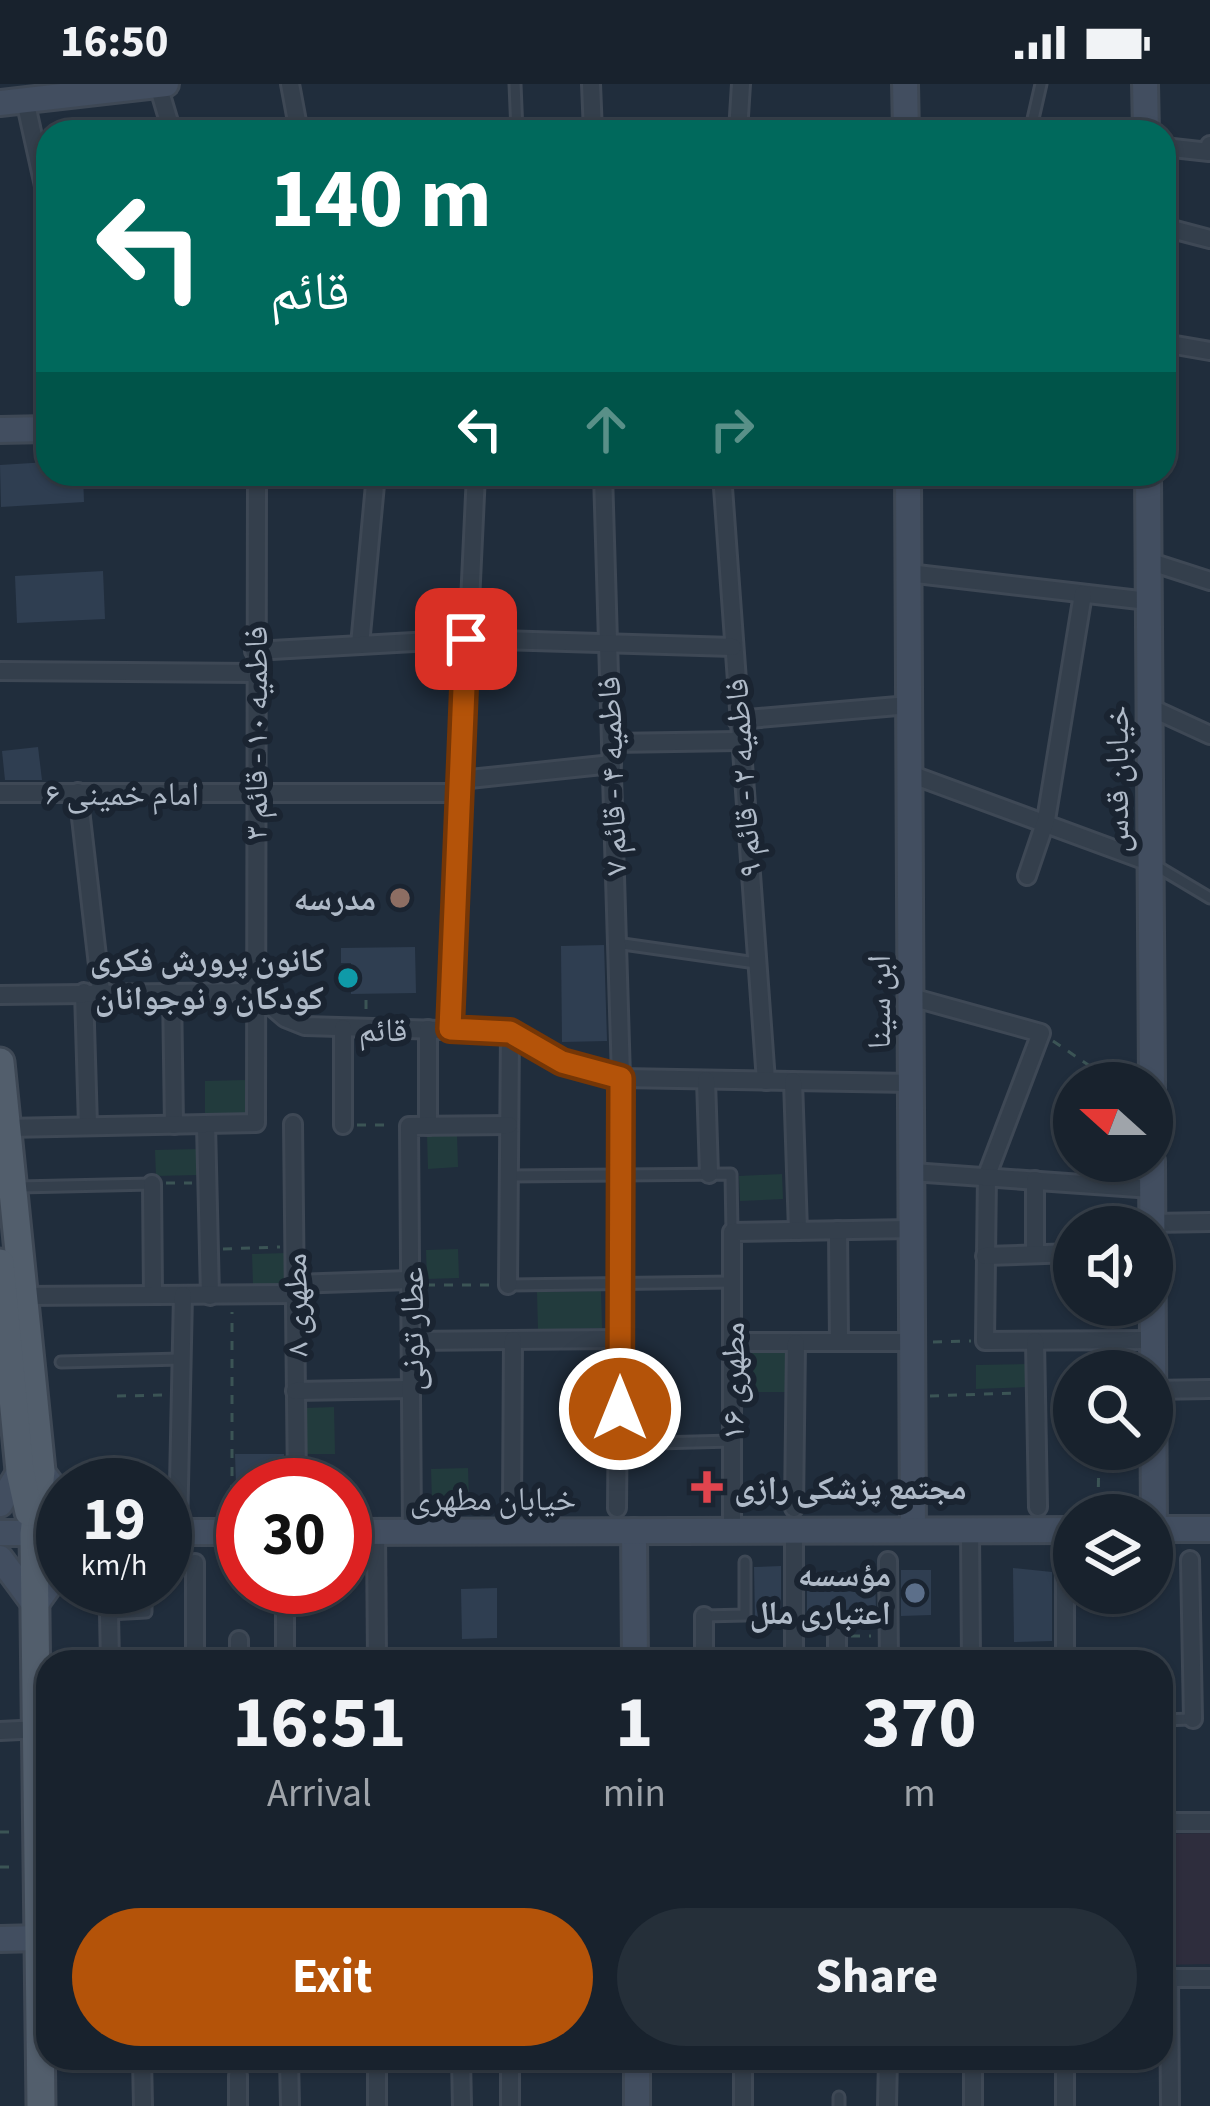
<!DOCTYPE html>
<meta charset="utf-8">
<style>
:root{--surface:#18222d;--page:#252f39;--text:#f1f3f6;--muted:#9fa4aa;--line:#363f49;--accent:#b45309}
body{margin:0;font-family:"Source Sans 3","Noto Naskh Arabic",sans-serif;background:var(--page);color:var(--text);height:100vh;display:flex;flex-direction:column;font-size:45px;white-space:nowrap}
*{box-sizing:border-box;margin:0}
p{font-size:39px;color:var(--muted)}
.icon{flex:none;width:66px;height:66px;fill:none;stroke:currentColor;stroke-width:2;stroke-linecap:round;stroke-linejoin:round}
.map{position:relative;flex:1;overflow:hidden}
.panel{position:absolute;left:36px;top:1566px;width:1137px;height:420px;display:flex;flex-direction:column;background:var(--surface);border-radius:36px;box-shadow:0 3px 9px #0004,0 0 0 3px var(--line)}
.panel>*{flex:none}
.hud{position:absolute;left:36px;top:36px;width:1140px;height:366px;border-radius:36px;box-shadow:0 3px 9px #0004,0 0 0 3px var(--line);background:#00695c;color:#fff;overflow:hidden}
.needle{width:78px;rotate:291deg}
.buttons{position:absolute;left:1053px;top:978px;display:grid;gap:24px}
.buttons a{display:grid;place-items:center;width:120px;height:120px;border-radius:50%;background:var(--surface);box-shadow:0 3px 9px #0004,0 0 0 3px var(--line);font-size:60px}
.speed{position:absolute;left:36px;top:1374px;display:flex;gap:24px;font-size:60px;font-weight:700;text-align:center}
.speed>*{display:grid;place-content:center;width:156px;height:156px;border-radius:50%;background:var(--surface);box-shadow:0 3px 9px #0004,0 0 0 3px var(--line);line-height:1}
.speed small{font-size:30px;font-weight:400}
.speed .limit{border:18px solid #d22;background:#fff;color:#111}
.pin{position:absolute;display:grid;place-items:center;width:102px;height:102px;color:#fff;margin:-51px;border-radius:24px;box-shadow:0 6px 18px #0006}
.me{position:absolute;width:132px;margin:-66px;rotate:0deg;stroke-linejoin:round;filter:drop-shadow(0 0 9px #0008)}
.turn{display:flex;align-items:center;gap:42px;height:252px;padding:0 36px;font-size:54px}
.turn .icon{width:156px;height:156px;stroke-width:2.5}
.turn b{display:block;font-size:84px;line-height:102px}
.lanes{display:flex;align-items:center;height:114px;padding:0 36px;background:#0003;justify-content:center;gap:60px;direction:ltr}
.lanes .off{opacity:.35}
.eta{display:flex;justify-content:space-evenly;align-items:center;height:204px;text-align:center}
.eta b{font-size:72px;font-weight:700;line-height:84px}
.cta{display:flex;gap:24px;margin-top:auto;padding:24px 36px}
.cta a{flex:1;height:138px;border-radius:72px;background:var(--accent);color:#fff;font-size:48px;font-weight:700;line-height:138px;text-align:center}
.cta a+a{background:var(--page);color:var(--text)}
.status{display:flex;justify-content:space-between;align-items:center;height:84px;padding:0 60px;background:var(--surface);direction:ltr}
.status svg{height:33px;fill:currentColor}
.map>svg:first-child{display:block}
.medical{fill:#2e2d3d}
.green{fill:#223b3d}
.building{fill:#2f3e51}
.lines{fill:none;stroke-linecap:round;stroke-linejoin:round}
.lane-casing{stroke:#3e4855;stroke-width:15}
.street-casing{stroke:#3e4855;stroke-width:22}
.secondary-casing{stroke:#3e4855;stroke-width:30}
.primary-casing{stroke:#3e4855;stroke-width:33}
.path{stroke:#3b5455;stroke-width:3;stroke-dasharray:9 9;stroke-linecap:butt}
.lane{stroke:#343f4c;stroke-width:9}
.street{stroke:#343f4c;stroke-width:16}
.secondary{stroke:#424e60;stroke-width:24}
.primary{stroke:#525e6c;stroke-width:27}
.route-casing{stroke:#753606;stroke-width:30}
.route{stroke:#b45309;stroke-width:21}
.education-dot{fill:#8d6e63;stroke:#1a2431;stroke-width:4.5}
.culture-dot{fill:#0f9aa8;stroke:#1a2431;stroke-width:4.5}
.health-dot{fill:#e0444e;stroke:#1a2431;stroke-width:4.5}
.service-dot{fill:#5c6f8a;stroke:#1a2431;stroke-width:4.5}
.labels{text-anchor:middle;stroke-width:12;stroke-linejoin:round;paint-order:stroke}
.street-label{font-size:33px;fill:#afbac8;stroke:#1a2431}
.poi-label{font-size:33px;font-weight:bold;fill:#afbac8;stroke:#1a2431;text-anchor:end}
</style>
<div class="status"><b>16:50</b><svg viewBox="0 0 49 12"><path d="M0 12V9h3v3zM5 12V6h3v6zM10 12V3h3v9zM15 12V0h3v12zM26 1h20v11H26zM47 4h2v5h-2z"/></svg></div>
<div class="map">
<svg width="1210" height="2022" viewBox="0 0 1210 2022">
<rect width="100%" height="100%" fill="#202d3c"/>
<polygon class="medical" points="1210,1749 1210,1880 1161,1881 1161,1750"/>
<g class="green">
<polygon points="245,996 245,1031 205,1032 205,997"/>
<polygon points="457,1050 458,1083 428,1085 427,1051"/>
<polygon points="198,1065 198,1091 156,1092 155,1066"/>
<polygon points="782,1090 783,1115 740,1117 739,1092"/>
<polygon points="458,1165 459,1194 427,1195 426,1166"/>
<polygon points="286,1169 287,1200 253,1201 252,1170"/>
<polygon points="601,1207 602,1244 538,1246 537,1208"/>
<rect x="752" y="1268" width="38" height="40"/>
<polygon points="1027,1280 1028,1303 976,1305 976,1281"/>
<polygon points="334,1323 335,1370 306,1370 305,1324"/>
<polygon points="468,1384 469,1416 432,1417 431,1385"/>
</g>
<g class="building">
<polygon points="48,378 48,390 83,390 84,418 1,423 0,381"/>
<polygon points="103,487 105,535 17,539 15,492"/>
<polygon points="38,663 42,696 5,696 2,667"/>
<polygon points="604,861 607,957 562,958 561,862"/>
<polygon points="415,863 416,909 351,910 351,879 341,879 341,864"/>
<polygon points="235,1370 284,1370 284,1401 236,1401"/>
<polygon points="110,1388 110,1401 72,1401 65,1391"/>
<polygon points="781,1482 781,1536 755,1536 754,1483"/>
<polygon points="1013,1484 1052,1488 1052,1557 1014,1558"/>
<polygon points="901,1486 931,1486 931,1531 901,1532"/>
<polygon points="875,1487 876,1527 807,1528 807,1488"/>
<rect x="103" y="1503" width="34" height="16"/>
<polygon points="497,1504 497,1554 462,1555 461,1505"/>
</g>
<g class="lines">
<g class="lane-casing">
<g id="lane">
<polyline points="515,0 517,48"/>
<polyline points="1030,48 1041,0"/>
<polyline points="1153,780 1210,814"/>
<polyline points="616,859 756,879"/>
<polyline points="509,1092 731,1090 732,1148"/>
<polyline points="19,1103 152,1100"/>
<polyline points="510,1201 732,1198"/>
<polyline points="61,1278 181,1275"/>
<polyline points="619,1360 732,1357"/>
<polyline points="109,1530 146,1528 146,1503"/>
<polyline points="704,1532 745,1531 745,1478"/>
<polyline points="1161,1636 1192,1635"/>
<polyline points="839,2013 839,2022"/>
</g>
</g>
<g class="street-casing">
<g id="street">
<polyline points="290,0 299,48"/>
<polyline points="591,0 593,48"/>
<polyline points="158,1 172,48"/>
<polyline points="25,16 48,120"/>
<polyline points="738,48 741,0"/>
<polyline points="1164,63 1209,68 1210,61"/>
<polyline points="1164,143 1210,155"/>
<polyline points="1164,259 1210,267"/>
<polyline points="603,390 621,994 617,1424"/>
<polyline points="722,390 766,997"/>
<polyline points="1148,477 1210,497"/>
<polyline points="908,489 1148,517"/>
<polyline points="360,561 376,390"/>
<polyline points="254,567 467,555 733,563"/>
<polyline points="0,587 254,589"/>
<polyline points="1149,623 1210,651"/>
<polyline points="737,636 909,621"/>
<polyline points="612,659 738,657"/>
<polyline points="910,690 1149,778"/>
<polyline points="460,696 612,680"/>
<polyline points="78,708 101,907"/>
<polyline points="0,709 460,709"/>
<polyline points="1027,792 1046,736 1083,510"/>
<polyline points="172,907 174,1041"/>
<polyline points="84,908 88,1042"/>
<polyline points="0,911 255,908 285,934 305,942 510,948 562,978 621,994 911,999"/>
<polyline points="911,913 1041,949 987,1091 985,1257 1153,1256"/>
<polyline points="450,945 476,390"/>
<polyline points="706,996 709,1090"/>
<polyline points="793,997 798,1147"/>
<polyline points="206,1040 210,1212"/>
<polyline points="293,1040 297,1401"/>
<polyline points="343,1041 343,944"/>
<polyline points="428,1042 428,945"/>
<polyline points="6,1044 256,1039 257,390"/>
<polyline points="912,1088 1152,1105"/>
<polyline points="1035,1096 1035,1170"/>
<polyline points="152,1100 153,1211"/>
<polyline points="1152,1139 1210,1138"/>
<polyline points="838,1146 839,1258"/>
<polyline points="985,1172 1074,1169"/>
<polyline points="294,1200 410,1196"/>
<polyline points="508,1201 510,948"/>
<polyline points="23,1212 295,1210"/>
<polyline points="411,1257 620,1255"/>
<polyline points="1035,1257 1038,1423"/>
<polyline points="732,1258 913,1258"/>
<polyline points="1152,1306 1210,1305"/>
<polyline points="295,1307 411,1305"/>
<polyline points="512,1424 513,1256"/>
<polyline points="794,1424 796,1259"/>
<polyline points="732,1446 732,1148 912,1145"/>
<polyline points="970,1446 971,1578"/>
<polyline points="376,1447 377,1578"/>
<polyline points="412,1447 409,1042 509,1041"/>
<polyline points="178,1448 183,1211"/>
<polyline points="1190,1476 1193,1635"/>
<polyline points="888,1477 889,1578"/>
<polyline points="195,1479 195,1578"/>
<polyline points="109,1530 110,1578"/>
<polyline points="704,1532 704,1578"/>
<polyline points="239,1578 239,1556"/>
<polyline points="285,1578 285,1503"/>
<polyline points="794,1578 794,1446"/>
<polyline points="837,1578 837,1553"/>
<polyline points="1065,1578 1065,1446"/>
<polyline points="0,1647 41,1645"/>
<polyline points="1161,1738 1210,1738"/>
<polyline points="1162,1894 1210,1894"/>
<polyline points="1169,1894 1170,2022"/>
<polyline points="142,1974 143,2022"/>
<polyline points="289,1974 290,2022"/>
<polyline points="461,1974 462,2022"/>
<polyline points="510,1974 510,2022"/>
<polyline points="743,1974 743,2022"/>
<polyline points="973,1974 973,2022"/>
<polyline points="238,1992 238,2022"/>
<polyline points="377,2022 377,1974"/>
<polyline points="887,2022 888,1974"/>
<polyline points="1065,2022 1065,1974"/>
</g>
</g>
<g class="secondary-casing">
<g id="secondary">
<polyline points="905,0 906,48"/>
<polyline points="1145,0 1146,48"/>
<polyline points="0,19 166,0"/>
<polyline points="0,346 48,345"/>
<polyline points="908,390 913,1445"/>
<polyline points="1148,390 1152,999"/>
<polyline points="1152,1004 1152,1066"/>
<polyline points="1152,1077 1154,1445"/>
<polyline points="41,1387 63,1416"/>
<polyline points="0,1420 20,1387"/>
<polyline points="1152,1445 1210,1445"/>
<polyline points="634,1447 635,1578"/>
<polyline points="165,1448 243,1448"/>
<polyline points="345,1448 1074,1446"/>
<polyline points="0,1449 63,1449"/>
<polyline points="0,1474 35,1521 63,1482"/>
<polyline points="0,1855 40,1854"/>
<polyline points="637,1974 637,2022"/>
</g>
</g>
<g class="primary-casing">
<g id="primary">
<polyline points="0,978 41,1387 34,1450 41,2022"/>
<polyline points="0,1179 20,1387 29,1428"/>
</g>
</g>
<g class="path">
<polyline points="366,925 366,914"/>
<polyline points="1053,957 1115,999"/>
<polyline points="357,1041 389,1041"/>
<polyline points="166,1099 192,1099"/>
<polyline points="223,1165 280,1163"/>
<polyline points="426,1201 494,1201"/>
<polyline points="933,1258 971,1257"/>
<polyline points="117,1312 166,1311"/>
<polyline points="930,1312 1016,1309"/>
<polyline points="1098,1421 1099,1368 1133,1366"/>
<polyline points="232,1428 232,1228"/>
<polyline points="851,1552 871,1552"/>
<polyline points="0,1748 13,1748"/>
<polyline points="0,1783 13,1783"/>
</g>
<use href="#lane" class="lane"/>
<use href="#street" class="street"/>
<use href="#secondary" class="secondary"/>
<use href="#primary" class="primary"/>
</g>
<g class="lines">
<g class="route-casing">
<polyline id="route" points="466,555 450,945 510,948 562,978 621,994 620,1325"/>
</g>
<use href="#route" class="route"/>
</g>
<circle class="education-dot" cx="400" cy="814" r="12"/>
<circle class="culture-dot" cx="348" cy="894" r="12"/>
<path class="health-dot" d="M701 1385h12v12h12v12h-12v12h-12v-12h-12v-12h12z"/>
<circle class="service-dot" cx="915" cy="1509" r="12"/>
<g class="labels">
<g class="street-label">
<text transform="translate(255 649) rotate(-90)" y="12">فاطمیه ۱۰ - قائم ۳</text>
<text transform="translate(611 692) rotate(-92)" y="12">فاطمیه ۴ - قائم ۷</text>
<text transform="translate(742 694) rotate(-94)" y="12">فاطمیه ۲ - قائم ۹</text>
<text transform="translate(1116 695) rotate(-90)" y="12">خیابان قدس</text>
<text x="122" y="721">امام خمینی ۶</text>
<text transform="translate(878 918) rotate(-90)" y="12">ابن سینا</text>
<text x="383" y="957">قائم</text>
<text transform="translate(295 1221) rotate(-91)" y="12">مطهری ۸</text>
<text transform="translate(411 1245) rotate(-90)" y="12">عطار تونی</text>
<text transform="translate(732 1297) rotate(-90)" y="12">مطهری ۱۶</text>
<text x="493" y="1426">خیابان مطهری</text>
</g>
<g class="poi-label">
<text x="376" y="826">مدرسه</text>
<text x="324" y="887">کانون پرورش فکری<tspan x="324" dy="38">کودکان و نوجوانان</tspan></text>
<text x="734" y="1415" text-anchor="start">مجتمع پزشکی رازی</text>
<text x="891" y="1502">مؤسسه<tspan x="891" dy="38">اعتباری ملل</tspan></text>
</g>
</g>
</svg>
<div class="buttons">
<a><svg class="needle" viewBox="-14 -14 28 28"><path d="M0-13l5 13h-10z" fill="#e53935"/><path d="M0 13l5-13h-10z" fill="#9fa4aa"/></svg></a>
<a><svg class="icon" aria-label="sound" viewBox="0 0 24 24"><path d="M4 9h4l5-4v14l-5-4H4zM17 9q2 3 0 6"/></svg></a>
<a><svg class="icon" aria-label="search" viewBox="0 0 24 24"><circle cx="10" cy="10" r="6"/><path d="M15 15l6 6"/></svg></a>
<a><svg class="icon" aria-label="layers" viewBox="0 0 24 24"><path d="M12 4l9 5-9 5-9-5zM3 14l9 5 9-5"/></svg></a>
</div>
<div class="speed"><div>19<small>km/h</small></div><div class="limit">30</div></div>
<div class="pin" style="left:466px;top:555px;background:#d93025"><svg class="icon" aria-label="arrive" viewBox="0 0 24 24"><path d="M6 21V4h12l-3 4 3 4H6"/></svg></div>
<svg class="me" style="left:620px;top:1325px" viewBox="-20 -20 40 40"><circle r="17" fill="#b45309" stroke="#fff" stroke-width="3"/><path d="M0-11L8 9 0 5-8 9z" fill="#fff"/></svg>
<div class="hud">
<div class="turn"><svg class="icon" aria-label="left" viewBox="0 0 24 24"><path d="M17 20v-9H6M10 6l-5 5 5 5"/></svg><div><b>140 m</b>قائم</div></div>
<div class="lanes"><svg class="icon" aria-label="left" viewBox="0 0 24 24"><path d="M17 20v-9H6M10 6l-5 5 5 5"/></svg><svg class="icon off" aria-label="ahead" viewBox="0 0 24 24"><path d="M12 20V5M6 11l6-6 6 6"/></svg><svg class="icon off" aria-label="right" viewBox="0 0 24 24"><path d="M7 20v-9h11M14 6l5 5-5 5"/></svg></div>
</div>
<section class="panel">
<div class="eta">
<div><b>16:51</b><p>Arrival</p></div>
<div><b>1</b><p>min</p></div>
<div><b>370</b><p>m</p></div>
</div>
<div class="cta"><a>Exit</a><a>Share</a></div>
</section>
</div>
